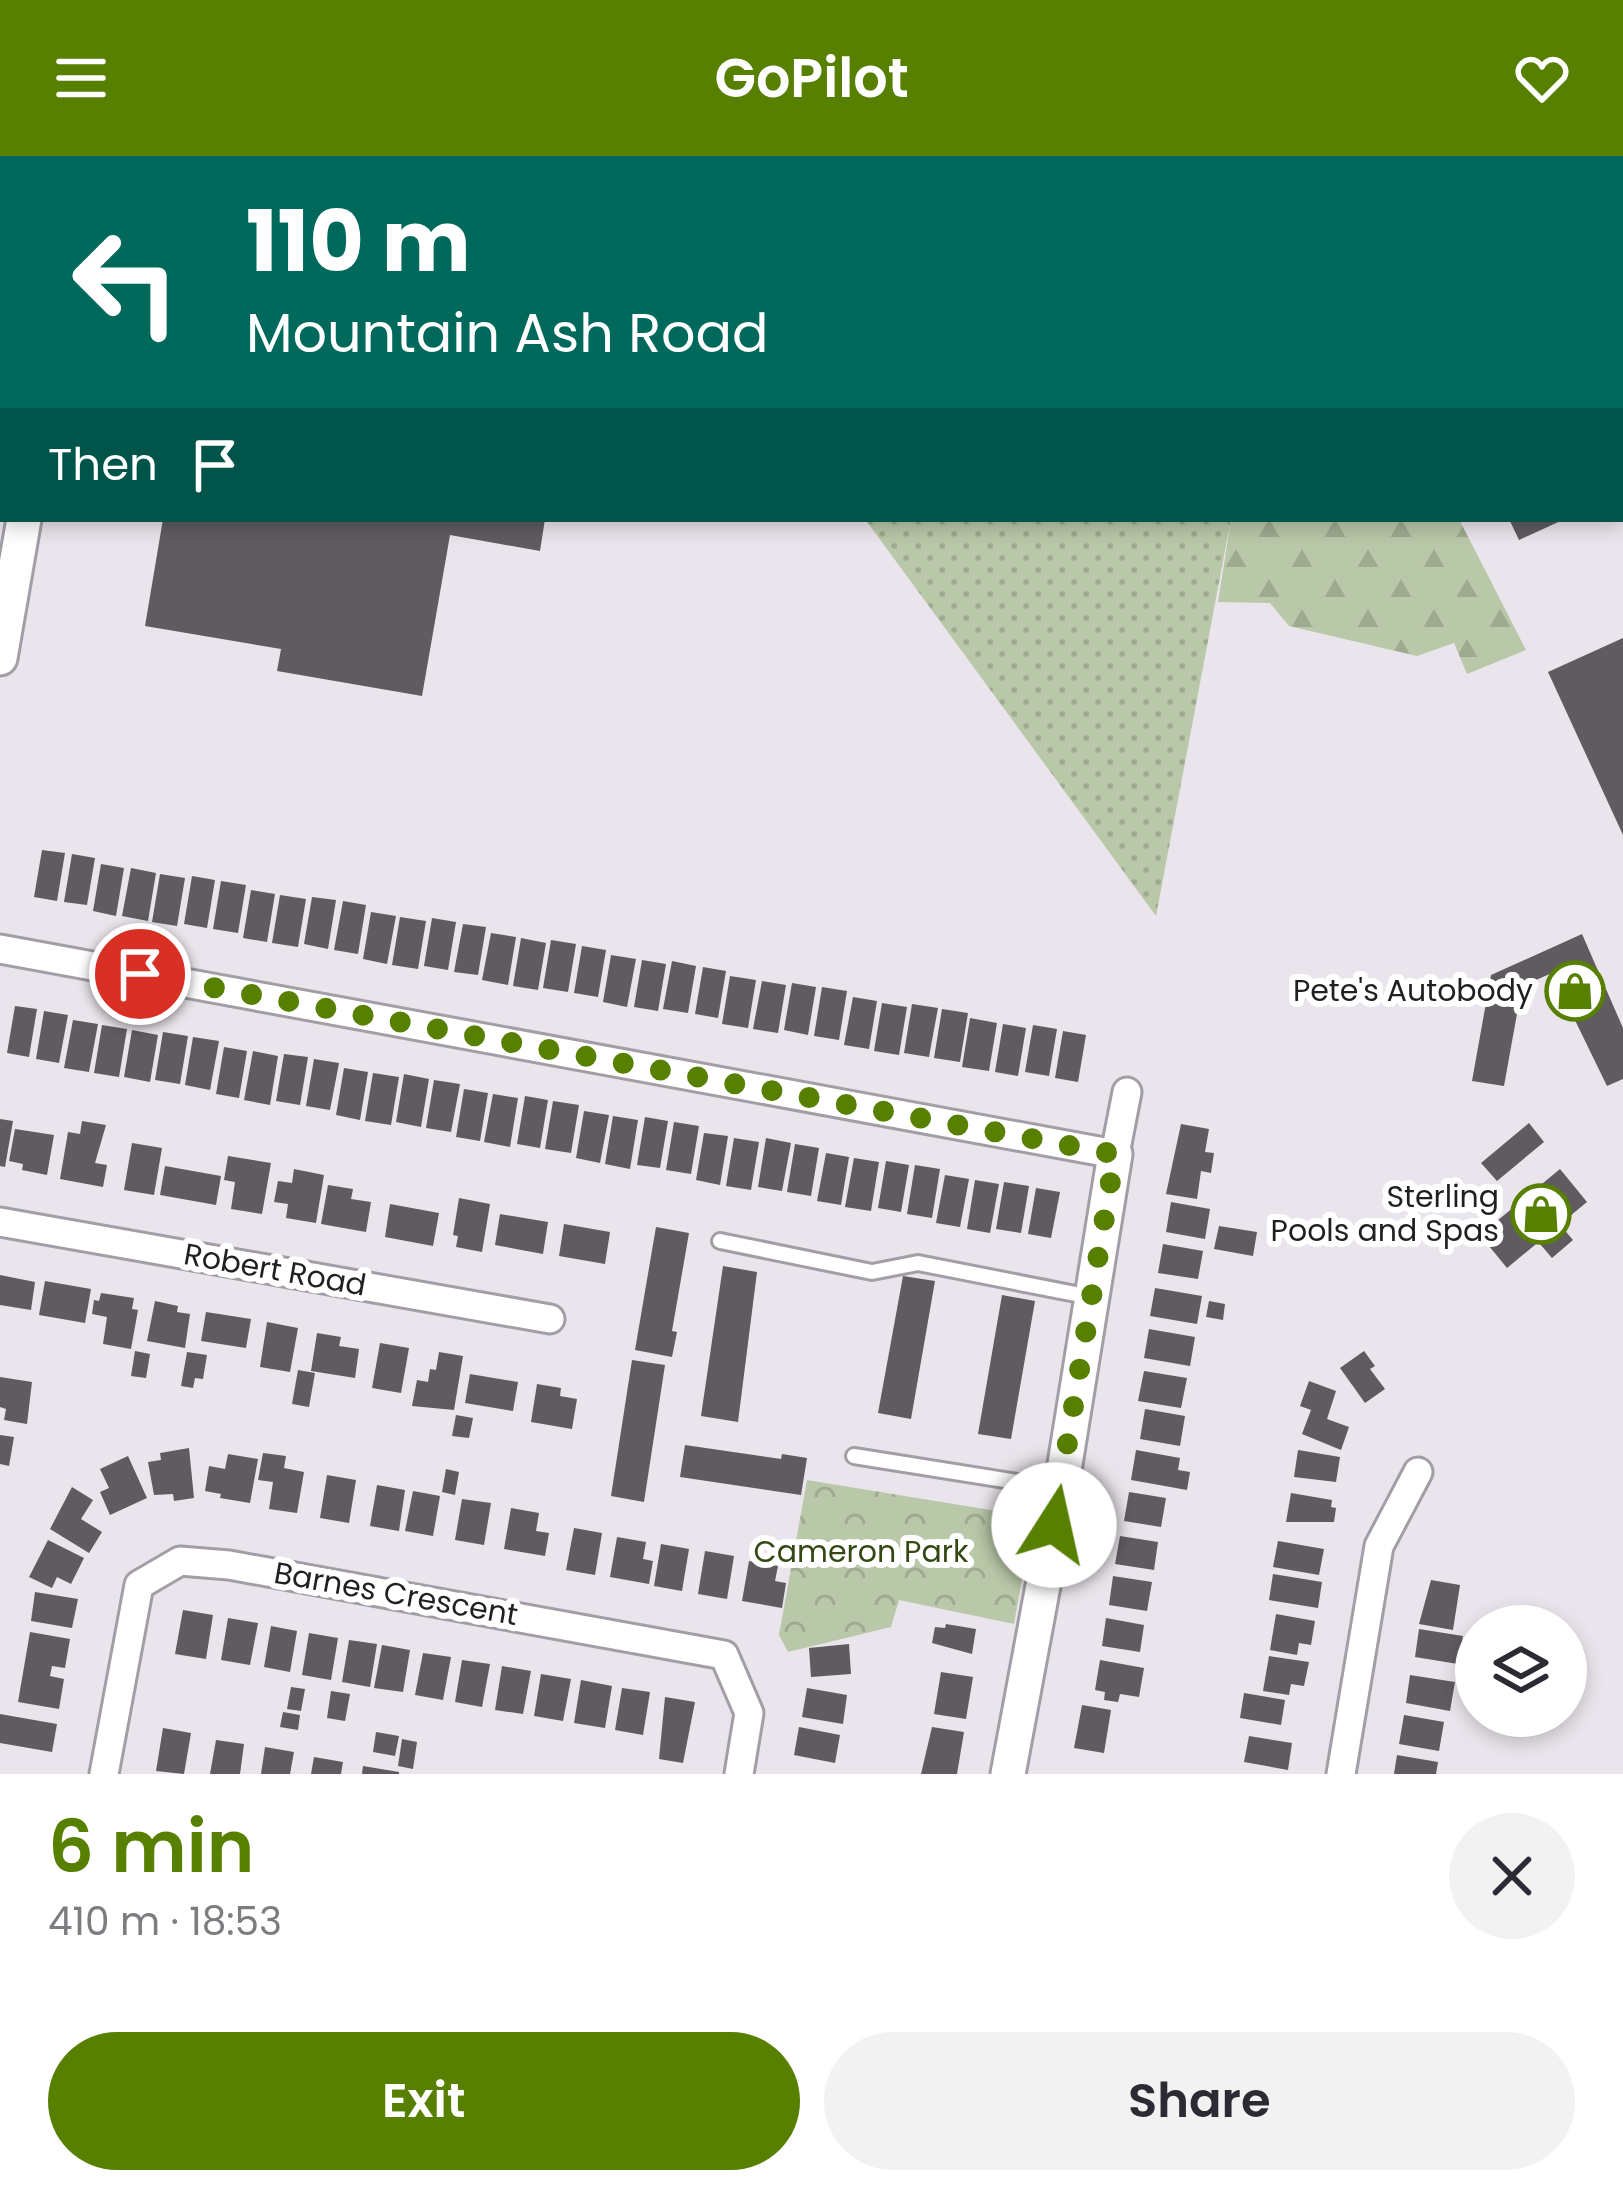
<!DOCTYPE html>
<meta charset="utf-8">
<style>
:root{--surface:#fff;--page:#f2f2f3;--text:#2b2b33;--muted:#7c7c81;--accent:#577f00}
body{margin:0;font-family:Poppins,sans-serif;background:var(--page);color:var(--text);height:100vh;display:flex;flex-direction:column;font-size:45px;white-space:nowrap}
*{box-sizing:border-box;margin:0}
p{font-size:39px;color:var(--muted)}
.icon{flex:none;width:66px;height:66px;fill:none;stroke:currentColor;stroke-width:2;stroke-linecap:round;stroke-linejoin:round}
.map{position:relative;height:1618px;overflow:hidden}
.details{display:flex;flex-direction:column;background:var(--surface);flex:1}
.details>*{flex:none}
.banner{position:absolute;left:0px;top:0px;width:1623px;height:366px;box-shadow:0 6px 18px #0003;background:#00695c;color:#fff;overflow:hidden}
.controls{position:absolute;left:1455px;top:1449px;display:grid;gap:24px}
.controls a{display:grid;place-items:center;width:132px;height:132px;border-radius:50%;background:var(--surface);box-shadow:0 6px 18px #0003;font-size:60px}
.pin{position:absolute;display:grid;place-items:center;width:102px;height:102px;color:#fff;margin:-51px;border:6px solid #fff;border-radius:50%;box-shadow:0 3px 12px #0007}
.me{position:absolute;width:132px;margin:-66px;rotate:10deg;stroke-linejoin:round;filter:drop-shadow(0 0 9px #0008)}
.turn{display:flex;align-items:center;gap:42px;height:252px;padding:0 48px;font-size:54px}
.turn .icon{width:156px;height:156px;stroke-width:2.5}
.turn b{display:block;font-size:84px;line-height:102px}
.then{display:flex;align-items:center;height:114px;padding:0 48px;background:#0003;gap:24px;font-size:45px}
.round{display:grid;place-items:center;flex:none;width:126px;height:126px;border-radius:63px;background:var(--page)}
.headline{display:flex;align-items:center;justify-content:space-between;height:204px;padding:0 48px}
h1{font-size:72px;font-weight:600;line-height:90px;color:var(--accent)}
.action{display:flex;gap:24px;margin-top:auto;padding:24px 48px}
.action a{flex:1;height:138px;border-radius:72px;background:var(--accent);color:#fff;font-size:48px;font-weight:600;line-height:138px;text-align:center}
.action a+a{background:var(--page);color:var(--text)}
header{display:flex;justify-content:space-between;align-items:center;height:156px;padding:0 48px;background:var(--accent);color:#fff;font-size:54px;font-weight:600}
.map>svg:first-child{display:block}
.grass{fill:url(#grass-dots)}
.forest{fill:url(#forest-firs)}
.park{fill:url(#park-crowns)}
.building{fill:#5f5b61}
.lines{fill:none;stroke-linecap:round;stroke-linejoin:round}
.service-casing{stroke:#a39ea5;stroke-width:20}
.minor-casing{stroke:#a39ea5;stroke-width:33}
.tertiary-casing{stroke:#a39ea5;stroke-width:39}
.service{stroke:#fff;stroke-width:14}
.minor{stroke:#fff;stroke-width:27}
.tertiary{stroke:#fff;stroke-width:33}
.route{stroke:#577f00;stroke-width:21;stroke-dasharray:0 37.8}
.labels{text-anchor:middle;stroke-width:12;stroke-linejoin:round;paint-order:stroke}
.poi-label{font-size:30px;fill:#211f22;stroke:#fff;text-anchor:end}
.street-label{font-size:30px;fill:#211f22;stroke:#fff}
.park-label{font-size:30px;fill:#334812;stroke:#fff}
</style>
<header><svg class="icon" aria-label="menu" viewBox="0 0 24 24"><path d="M4 6h16M4 12h16M4 18h16"/></svg>GoPilot<svg class="icon" aria-label="heart" viewBox="0 0 24 24"><path d="M12 20l-8-8c-3-5 5-10 8-4 3-6 11-1 8 4z"/></svg></header>
<div class="map">
<svg width="1623" height="1618" viewBox="0 0 1623 1618">
<defs>
<pattern id="grass-dots" width="8" height="8" patternUnits="userSpaceOnUse" patternTransform="scale(3)"><rect width="8" height="8" fill="#b9c8a8"/><path d="M2 2h.1M6 6h.1" fill="none" stroke="#9fab90" stroke-width="1.8" stroke-linecap="round"/></pattern>
<pattern id="forest-firs" width="22" height="20" patternUnits="userSpaceOnUse" patternTransform="scale(3)"><rect width="22" height="20" fill="#b9c8a8"/><path d="M5 1l3.5 6h-7zM16 11l3.5 6h-7z" fill="#9fab90"/></pattern>
<pattern id="park-crowns" width="20" height="18" patternUnits="userSpaceOnUse" patternTransform="scale(3)"><rect width="20" height="18" fill="#b9c8a8"/><path d="M2 6a3 3 0 1 1 6 0M12 15a3 3 0 1 1 6 0" fill="none" stroke="#9fab90"/></pattern>
</defs>
<rect width="100%" height="100%" fill="#eae5ec"/>
<g class="grass">
<polygon points="844,0 1623,0 1623,93 1620,94 1620,3"/>
<polygon points="865,363 1231,363 1156,760"/>
</g>
<g class="forest">
<polygon points="602,0 844,0 845,3 605,3"/>
<polygon points="1231,363 1459,363 1526,494 1467,518 1454,487 1417,500 1289,470 1270,447 1218,446"/>
</g>
<polygon class="park" points="807,1324 1033,1361 1014,1468 899,1444 891,1471 788,1496 779,1479"/>
<g class="building">
<polygon points="163,363 545,363 540,395 450,379 422,540 277,515 281,493 145,470"/>
<polygon points="1509,363 1565,363 1519,384"/>
<polygon points="1623,482 1623,679 1548,516"/>
<polygon points="42,694 65,697 57,745 34,741"/>
<polygon points="72,698 95,702 87,749 64,746"/>
<polygon points="101,708 124,712 116,760 93,755"/>
<polygon points="131,712 156,717 148,765 122,760"/>
<polygon points="160,718 185,722 177,770 152,766"/>
<polygon points="192,720 215,724 207,772 184,768"/>
<polygon points="221,725 246,729 238,777 213,773"/>
<polygon points="251,734 275,738 267,786 243,782"/>
<polygon points="280,739 306,743 298,791 272,787"/>
<polygon points="312,741 336,744 328,793 304,788"/>
<polygon points="343,745 366,749 358,798 334,794"/>
<polygon points="371,756 396,760 387,808 363,803"/>
<polygon points="400,761 426,765 418,813 392,809"/>
<polygon points="432,762 456,766 448,814 424,810"/>
<polygon points="463,768 486,771 478,819 454,816"/>
<polygon points="491,777 516,781 508,829 482,824"/>
<polygon points="1582,778 1623,872 1623,923 1607,930 1552,817 1522,830 1504,930 1472,925 1491,819"/>
<polygon points="521,782 546,787 538,834 513,830"/>
<polygon points="551,784 576,788 568,836 543,832"/>
<polygon points="582,790 606,794 598,841 574,837"/>
<polygon points="611,799 636,803 627,851 603,846"/>
<polygon points="642,804 666,808 658,855 634,851"/>
<polygon points="672,805 696,810 688,857 663,853"/>
<polygon points="703,811 726,815 718,862 695,858"/>
<polygon points="730,820 756,824 748,872 722,868"/>
<polygon points="762,825 786,829 778,877 753,873"/>
<polygon points="792,827 816,831 808,879 784,874"/>
<polygon points="822,831 847,835 839,884 814,880"/>
<polygon points="853,841 877,845 869,893 844,889"/>
<polygon points="882,847 907,851 899,899 874,895"/>
<polygon points="912,848 938,852 929,901 904,897"/>
<polygon points="15,850 37,853 29,901 7,897"/>
<polygon points="942,853 968,857 960,906 934,902"/>
<polygon points="44,855 68,859 59,907 36,903"/>
<polygon points="970,862 997,867 989,915 962,911"/>
<polygon points="73,864 98,868 89,916 64,912"/>
<polygon points="1003,868 1026,872 1018,920 995,916"/>
<polygon points="102,869 127,873 119,921 94,917"/>
<polygon points="1033,869 1057,873 1049,920 1025,916"/>
<polygon points="132,874 158,879 150,926 124,921"/>
<polygon points="1063,875 1086,879 1078,926 1055,922"/>
<polygon points="163,876 188,880 180,928 155,924"/>
<polygon points="193,881 219,885 210,934 185,929"/>
<polygon points="224,891 247,895 239,942 216,938"/>
<polygon points="253,895 278,900 270,949 244,944"/>
<polygon points="284,898 308,901 300,949 276,945"/>
<polygon points="314,903 339,907 330,954 306,950"/>
<polygon points="344,912 368,916 360,964 336,959"/>
<polygon points="373,917 399,921 391,969 365,965"/>
<polygon points="404,918 429,923 421,971 396,966"/>
<polygon points="434,924 460,928 451,976 426,972"/>
<polygon points="464,933 488,937 480,985 456,981"/>
<polygon points="493,938 518,942 510,991 484,986"/>
<polygon points="525,940 548,944 540,992 517,988"/>
<polygon points="553,945 579,949 571,997 545,993"/>
<polygon points="584,955 609,959 600,1007 576,1002"/>
<polygon points="613,960 638,964 630,1013 605,1008"/>
<polygon points="645,961 668,965 660,1012 637,1009"/>
<polygon points="0,963 13,965 5,1011 0,1010"/>
<polygon points="82,965 106,969 95,1007 107,1009 103,1031 60,1023 68,976 80,978"/>
<polygon points="674,966 699,970 691,1018 666,1014"/>
<polygon points="1529,967 1544,986 1497,1025 1481,1007"/>
<polygon points="1181,968 1209,973 1205,996 1214,997 1211,1017 1201,1015 1197,1043 1166,1038"/>
<polygon points="15,973 54,979 47,1019 22,1014 23,1008 9,1005"/>
<polygon points="704,977 728,980 720,1029 696,1024"/>
<polygon points="734,982 759,986 751,1034 726,1030"/>
<polygon points="766,982 791,987 782,1035 758,1031"/>
<polygon points="132,987 162,992 154,1039 124,1034"/>
<polygon points="795,988 819,992 811,1040 787,1036"/>
<polygon points="826,997 849,1001 841,1049 817,1045"/>
<polygon points="228,1000 271,1007 262,1058 231,1053 235,1026 224,1024"/>
<polygon points="854,1002 879,1006 871,1055 845,1051"/>
<polygon points="886,1005 909,1009 901,1056 878,1052"/>
<polygon points="915,1009 940,1013 932,1062 907,1058"/>
<polygon points="165,1010 221,1020 216,1049 160,1039"/>
<polygon points="294,1013 324,1019 316,1067 286,1062 288,1048 274,1046 278,1025 292,1027"/>
<polygon points="1560,1013 1587,1046 1507,1112 1480,1079"/>
<polygon points="945,1019 969,1023 960,1071 936,1067"/>
<polygon points="975,1024 999,1028 990,1077 967,1073"/>
<polygon points="1004,1026 1029,1030 1021,1077 996,1073"/>
<polygon points="328,1029 353,1033 351,1043 371,1046 366,1076 321,1068"/>
<polygon points="1036,1032 1060,1036 1051,1082 1028,1078"/>
<polygon points="459,1042 490,1048 482,1096 456,1091 458,1080 453,1079"/>
<polygon points="1171,1046 1210,1053 1205,1083 1166,1076"/>
<polygon points="390,1048 439,1057 433,1090 385,1081"/>
<polygon points="500,1058 548,1066 543,1098 495,1089"/>
<polygon points="564,1068 610,1076 605,1108 559,1100"/>
<polygon points="1219,1070 1257,1076 1253,1100 1214,1093"/>
<polygon points="656,1071 689,1077 672,1175 677,1176 672,1201 635,1194"/>
<polygon points="1562,1071 1573,1084 1552,1102 1540,1088"/>
<polygon points="1163,1088 1203,1095 1198,1123 1158,1117"/>
<polygon points="723,1110 757,1116 738,1266 701,1260"/>
<polygon points="0,1119 35,1126 31,1154 0,1149"/>
<polygon points="903,1120 935,1125 911,1263 878,1257"/>
<polygon points="45,1125 91,1133 85,1167 39,1159"/>
<polygon points="1155,1132 1202,1140 1197,1168 1150,1160"/>
<polygon points="101,1137 134,1142 132,1153 138,1154 131,1193 103,1188 107,1161 92,1158 94,1144 99,1145"/>
<polygon points="1002,1139 1035,1145 1011,1283 978,1278"/>
<polygon points="155,1145 178,1150 177,1156 190,1158 185,1192 147,1185"/>
<polygon points="1209,1145 1225,1148 1223,1164 1206,1161"/>
<polygon points="206,1156 251,1163 246,1192 201,1185"/>
<polygon points="267,1166 298,1172 290,1216 260,1211"/>
<polygon points="1149,1173 1195,1181 1190,1210 1144,1202"/>
<polygon points="317,1177 341,1181 339,1190 359,1193 355,1222 311,1215"/>
<polygon points="380,1187 409,1192 401,1237 372,1232"/>
<polygon points="135,1195 150,1198 146,1222 131,1220"/>
<polygon points="1364,1195 1375,1210 1370,1213 1385,1233 1365,1247 1340,1212"/>
<polygon points="187,1196 207,1199 203,1223 195,1222 193,1232 181,1230"/>
<polygon points="439,1196 463,1200 454,1254 412,1250 417,1224 428,1226 430,1213 436,1214"/>
<polygon points="632,1204 665,1209 644,1346 611,1340"/>
<polygon points="298,1214 315,1217 309,1251 292,1248"/>
<polygon points="1144,1215 1187,1222 1181,1252 1138,1245"/>
<polygon points="470,1218 518,1226 513,1255 465,1247"/>
<polygon points="0,1221 32,1226 27,1268 4,1264 6,1253 0,1251"/>
<polygon points="1309,1225 1336,1235 1327,1263 1349,1271 1341,1294 1302,1278 1311,1254 1300,1250"/>
<polygon points="537,1228 561,1232 560,1240 577,1243 572,1273 531,1266"/>
<polygon points="1145,1253 1185,1260 1180,1290 1140,1283"/>
<polygon points="456,1259 473,1262 469,1282 452,1280"/>
<polygon points="0,1279 14,1281 9,1310 0,1308"/>
<polygon points="685,1289 781,1303 782,1298 807,1302 801,1339 680,1321"/>
<polygon points="189,1292 194,1342 174,1345 173,1338 154,1339 148,1306 161,1304 160,1297"/>
<polygon points="1136,1294 1180,1302 1178,1314 1190,1316 1187,1334 1131,1324"/>
<polygon points="1298,1294 1340,1301 1336,1326 1294,1321"/>
<polygon points="263,1297 286,1300 284,1312 304,1316 297,1357 269,1353 273,1326 258,1324"/>
<polygon points="228,1298 258,1303 250,1347 220,1342 221,1338 205,1335 209,1310 225,1313"/>
<polygon points="128,1300 147,1342 110,1359 100,1336 109,1332 100,1313"/>
<polygon points="446,1313 459,1316 455,1339 442,1336"/>
<polygon points="327,1319 356,1324 349,1367 320,1362"/>
<polygon points="377,1329 405,1334 399,1375 370,1370"/>
<polygon points="72,1331 93,1344 81,1363 102,1376 89,1397 50,1373"/>
<polygon points="413,1335 440,1340 433,1380 405,1375"/>
<polygon points="1129,1336 1166,1342 1161,1371 1124,1365"/>
<polygon points="1291,1337 1332,1344 1331,1351 1336,1352 1334,1366 1286,1366"/>
<polygon points="462,1343 491,1347 484,1389 455,1384"/>
<polygon points="511,1352 539,1357 536,1375 549,1377 545,1400 504,1393"/>
<polygon points="574,1372 602,1377 595,1419 566,1414"/>
<polygon points="1120,1380 1158,1386 1154,1414 1115,1408"/>
<polygon points="617,1381 646,1386 643,1403 653,1405 649,1428 610,1421"/>
<polygon points="48,1384 84,1402 71,1428 57,1421 52,1432 29,1421"/>
<polygon points="1278,1385 1324,1393 1319,1419 1273,1411"/>
<polygon points="661,1388 689,1393 682,1435 654,1430"/>
<polygon points="705,1395 734,1400 727,1443 698,1438"/>
<polygon points="749,1405 778,1410 775,1425 786,1427 782,1452 742,1445"/>
<polygon points="1273,1418 1322,1426 1318,1452 1269,1444"/>
<polygon points="1113,1420 1152,1426 1147,1455 1109,1449"/>
<polygon points="1431,1424 1460,1429 1453,1474 1419,1468"/>
<polygon points="35,1436 78,1443 72,1472 31,1465"/>
<polygon points="183,1454 213,1459 206,1503 175,1498"/>
<polygon points="1276,1458 1315,1465 1311,1489 1299,1487 1297,1499 1270,1494"/>
<polygon points="228,1462 258,1467 250,1509 221,1504"/>
<polygon points="1106,1462 1144,1469 1140,1496 1102,1490"/>
<polygon points="946,1468 976,1473 972,1498 932,1487 935,1471 945,1472"/>
<polygon points="271,1470 297,1475 290,1516 264,1511"/>
<polygon points="1419,1473 1463,1480 1458,1508 1415,1501"/>
<polygon points="30,1476 70,1483 65,1512 52,1510 50,1520 64,1523 59,1553 18,1546"/>
<polygon points="309,1477 338,1482 331,1524 302,1519"/>
<polygon points="349,1484 377,1488 370,1531 342,1526"/>
<polygon points="849,1488 851,1518 811,1521 809,1492"/>
<polygon points="382,1489 410,1494 403,1536 374,1532"/>
<polygon points="423,1497 451,1501 443,1544 415,1539"/>
<polygon points="1269,1500 1309,1506 1304,1530 1291,1528 1289,1539 1263,1535"/>
<polygon points="462,1504 490,1508 482,1551 455,1546"/>
<polygon points="1100,1504 1144,1512 1139,1541 1120,1538 1118,1546 1104,1544 1105,1536 1095,1534"/>
<polygon points="502,1510 531,1515 523,1558 495,1554"/>
<polygon points="941,1516 973,1521 966,1563 934,1558"/>
<polygon points="541,1518 571,1523 563,1565 534,1560"/>
<polygon points="1410,1519 1455,1526 1450,1555 1406,1547"/>
<polygon points="581,1524 612,1530 605,1572 574,1567"/>
<polygon points="291,1531 305,1533 301,1555 287,1553"/>
<polygon points="622,1532 650,1536 643,1579 615,1574"/>
<polygon points="807,1532 847,1539 843,1568 802,1561"/>
<polygon points="331,1535 350,1538 345,1565 327,1562"/>
<polygon points="1244,1537 1285,1544 1281,1569 1240,1562"/>
<polygon points="665,1541 695,1546 683,1607 659,1603"/>
<polygon points="1082,1549 1111,1554 1104,1597 1074,1592"/>
<polygon points="283,1556 300,1559 298,1574 280,1571"/>
<polygon points="0,1558 57,1568 52,1596 0,1587"/>
<polygon points="1404,1559 1444,1566 1439,1595 1399,1588"/>
<polygon points="799,1571 840,1579 835,1607 794,1599"/>
<polygon points="932,1571 964,1576 957,1618 921,1618"/>
<polygon points="163,1572 191,1577 184,1618 156,1615"/>
<polygon points="376,1576 399,1580 395,1600 373,1596"/>
<polygon points="1249,1580 1292,1587 1288,1614 1244,1606"/>
<polygon points="402,1583 417,1586 413,1613 398,1610"/>
<polygon points="216,1584 244,1588 240,1618 210,1618"/>
<polygon points="265,1591 294,1596 290,1618 261,1618"/>
<polygon points="1397,1599 1438,1606 1436,1618 1394,1618"/>
<polygon points="314,1601 343,1606 341,1618 311,1618"/>
<polygon points="363,1610 399,1616 399,1618 362,1618"/>
</g>
<g class="lines">
<g class="service-casing">
<g id="service">
<polyline points="720,1085 872,1116 918,1107 1091,1141"/>
<polyline points="854,1300 1061,1333"/>
</g>
</g>
<g class="minor-casing">
<g id="minor">
<polyline points="1620,81 1623,80"/>
<polyline points="0,793 1115,998 1127,936"/>
<polyline points="0,1066 550,1163"/>
<polyline points="104,1618 139,1429 180,1405 229,1409 724,1499 749,1557 739,1618"/>
<polyline points="1341,1618 1379,1390 1418,1316"/>
</g>
</g>
<g class="tertiary-casing">
<g id="tertiary">
<polyline points="85,3 86,0"/>
<polyline points="0,502 24,363"/>
<polyline points="1008,1618 1061,1333 1115,998"/>
</g>
</g>
<use href="#service" class="service"/>
<use href="#minor" class="minor"/>
<use href="#tertiary" class="tertiary"/>
</g>
<g class="lines">
<polyline class="route" points="140,818 1115,998 1054,1369"/>
</g>
<defs>
<g id="shop-ring" transform="scale(3)"><circle r="9.5" fill="#fff" stroke="#577f00" stroke-width="1.5"/><path d="M-5-2.5h2.3a2.7 3.5 0 0 1 5.4 0H5L5.5 6h-11ZM-1.5-2.5h3a1.5 2.3 0 0 0-3 0Z" fill="#577f00"/></g>
</defs>
<g fill-rule="evenodd">
<use href="#shop-ring" x="1575" y="835"/>
<use href="#shop-ring" x="1541" y="1058"/>
</g>
<g class="labels">
<g class="poi-label">
<text x="1533" y="845">Pete's Autobody</text>
<text x="1499" y="1051">Sterling<tspan x="1499" dy="34">Pools and Spas</tspan></text>
</g>
<g class="street-label">
<text transform="translate(275 1114) rotate(10)" y="10">Robert Road</text>
<text transform="translate(396 1438) rotate(10)" y="10">Barnes Crescent</text>
</g>
<g class="park-label">
<text x="861" y="1406">Cameron Park</text>
</g>
</g>
</svg>
<div class="controls">
<a><svg class="icon" aria-label="layers" viewBox="0 0 24 24"><path d="M12 4l9 5-9 5-9-5zM3 14l9 5 9-5"/></svg></a>
</div>
<div class="pin" style="left:140px;top:818px;background:#d93025"><svg class="icon" aria-label="arrive" viewBox="0 0 24 24"><path d="M6 21V4h12l-3 4 3 4H6"/></svg></div>
<svg class="me" style="left:1054px;top:1369px" viewBox="-20 -20 40 40"><circle r="19" fill="#fff"/><path d="M0-13L10 11 0 6-10 11z" fill="#577f00"/></svg>
<div class="banner">
<div class="turn"><svg class="icon" aria-label="left" viewBox="0 0 24 24"><path d="M17 20v-9H6M10 6l-5 5 5 5"/></svg><div><b>110 m</b>Mountain Ash Road</div></div>
<div class="then">Then<svg class="icon" aria-label="arrive" viewBox="0 0 24 24"><path d="M6 21V4h12l-3 4 3 4H6"/></svg></div>
</div>
</div>
<section class="details">
<div class="headline"><div><h1>6 min</h1><p>410 m · 18:53</p></div><a class="round"><svg class="icon" aria-label="close" viewBox="0 0 24 24"><path d="M6 6l12 12M18 6L6 18"/></svg></a></div>
<div class="action"><a>Exit</a><a>Share</a></div>
</section>
